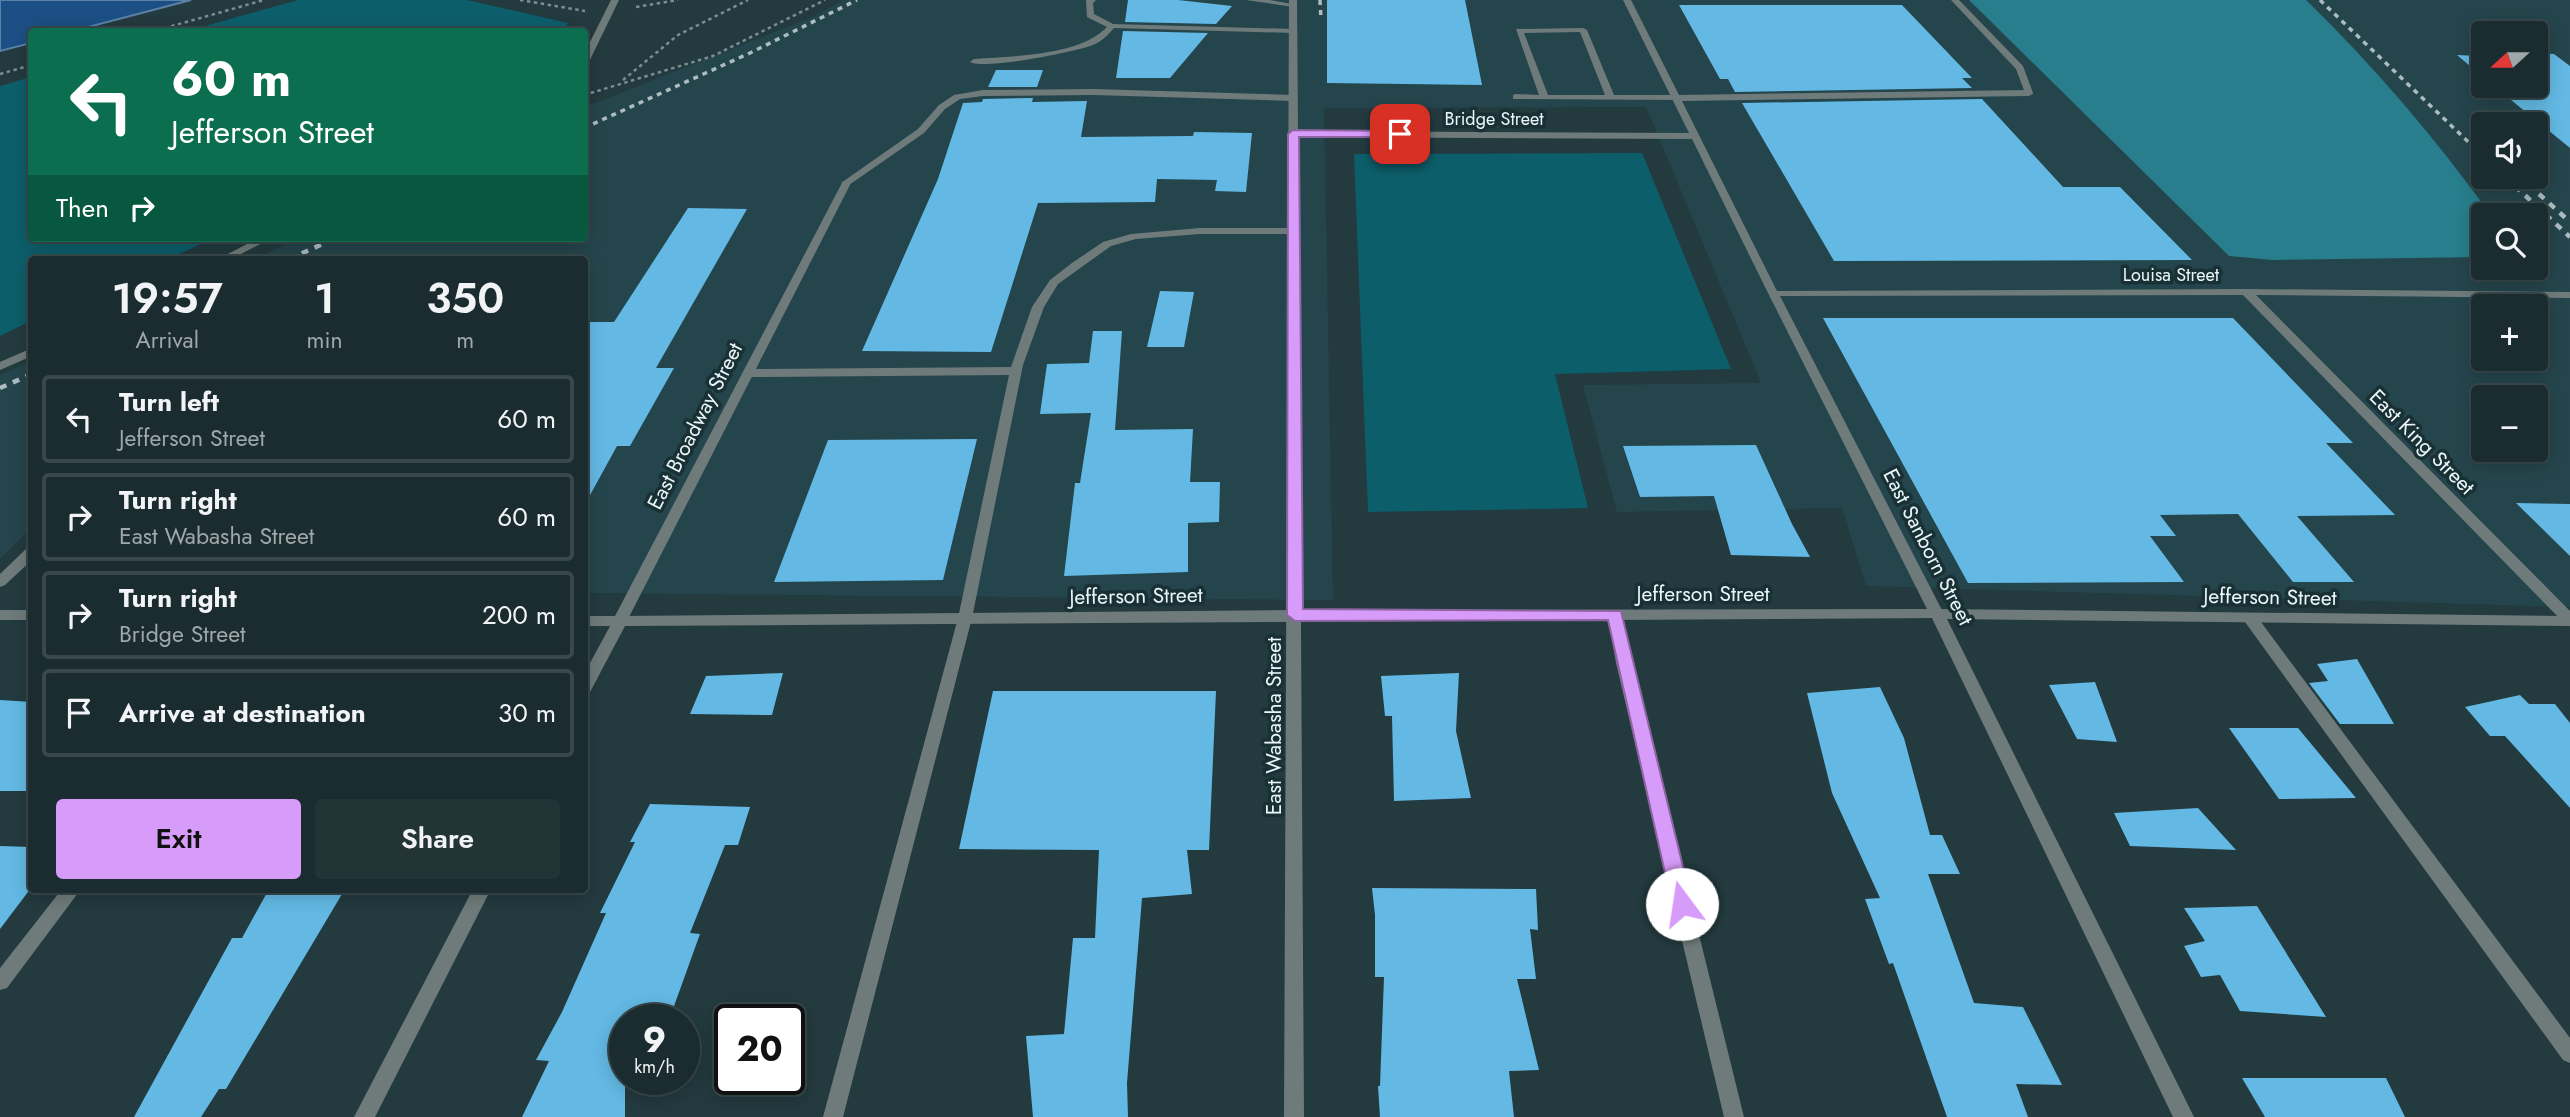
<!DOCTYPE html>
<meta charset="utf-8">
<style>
:root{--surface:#1a2c2f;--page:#233437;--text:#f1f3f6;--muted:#9fa7aa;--line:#38484b;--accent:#d79bf9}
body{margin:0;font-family:Jost,sans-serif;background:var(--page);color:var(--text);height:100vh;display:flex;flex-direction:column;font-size:26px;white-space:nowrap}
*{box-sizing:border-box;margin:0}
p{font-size:23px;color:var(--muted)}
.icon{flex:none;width:38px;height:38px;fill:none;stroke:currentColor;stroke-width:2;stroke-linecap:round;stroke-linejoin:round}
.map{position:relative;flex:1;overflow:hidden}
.side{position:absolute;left:28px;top:256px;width:560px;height:637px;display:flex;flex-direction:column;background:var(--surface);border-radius:7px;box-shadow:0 4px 18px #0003,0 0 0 2px var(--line)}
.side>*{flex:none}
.banner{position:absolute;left:28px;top:28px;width:560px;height:214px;border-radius:7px;box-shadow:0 4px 18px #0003,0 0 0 2px var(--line);background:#0b6e4f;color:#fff;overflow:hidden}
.needle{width:46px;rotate:249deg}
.tools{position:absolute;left:2471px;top:21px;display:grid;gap:14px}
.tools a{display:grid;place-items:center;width:77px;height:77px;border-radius:7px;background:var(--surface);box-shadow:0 4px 18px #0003,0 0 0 2px var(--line);font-size:35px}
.speed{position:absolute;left:609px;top:1004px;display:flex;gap:14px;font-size:35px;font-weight:700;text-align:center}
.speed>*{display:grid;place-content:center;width:91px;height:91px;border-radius:50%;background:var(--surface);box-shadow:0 4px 18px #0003,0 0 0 2px var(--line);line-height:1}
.speed small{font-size:18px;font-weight:400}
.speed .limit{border:4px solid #111;border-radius:10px;background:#fff;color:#111}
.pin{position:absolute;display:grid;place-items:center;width:60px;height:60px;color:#fff;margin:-30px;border-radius:14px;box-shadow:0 4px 10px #0006}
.me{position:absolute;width:77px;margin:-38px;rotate:346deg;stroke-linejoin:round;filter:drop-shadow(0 0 5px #0008)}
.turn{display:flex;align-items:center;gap:24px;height:147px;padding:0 28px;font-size:32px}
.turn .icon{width:91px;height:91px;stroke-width:2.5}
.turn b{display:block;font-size:49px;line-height:60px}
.then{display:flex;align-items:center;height:66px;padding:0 28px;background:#0003;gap:14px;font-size:26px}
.eta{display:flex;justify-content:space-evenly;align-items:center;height:119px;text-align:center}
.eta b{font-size:42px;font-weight:600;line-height:49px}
.cta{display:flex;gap:14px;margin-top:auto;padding:14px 28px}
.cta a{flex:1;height:80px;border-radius:7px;background:var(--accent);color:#111;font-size:28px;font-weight:600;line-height:80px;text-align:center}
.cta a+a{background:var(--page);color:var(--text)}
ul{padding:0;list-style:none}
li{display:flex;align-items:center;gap:21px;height:88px;margin:0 14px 10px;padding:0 14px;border:4px solid var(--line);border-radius:7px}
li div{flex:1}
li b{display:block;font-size:26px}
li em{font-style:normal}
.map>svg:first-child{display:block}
.built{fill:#25454c;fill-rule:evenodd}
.green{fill:#0d5e6b}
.forest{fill:#287e8d}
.water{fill:#1c4f84;stroke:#5a81a7;stroke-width:2}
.building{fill:#63b9e4}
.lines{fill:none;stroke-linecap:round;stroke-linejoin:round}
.path{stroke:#7c8e93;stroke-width:2.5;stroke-dasharray:3.5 3.5;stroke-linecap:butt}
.service{fill:#6f7b7a;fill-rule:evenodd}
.minor{fill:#6f7b7a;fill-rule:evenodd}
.tertiary{fill:#6f7b7a;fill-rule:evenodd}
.rail-far1{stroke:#acbcc0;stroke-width:3.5;stroke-dasharray:5 5;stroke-linecap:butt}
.rail{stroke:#acbcc0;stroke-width:4.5;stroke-dasharray:7 7;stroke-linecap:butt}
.route{fill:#d79bf9;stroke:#8c65a2;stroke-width:2}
.labels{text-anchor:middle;stroke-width:7;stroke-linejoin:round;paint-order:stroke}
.far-street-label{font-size:18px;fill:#eaf7fa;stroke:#193035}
.street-label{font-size:21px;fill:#eaf7fa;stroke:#193035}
</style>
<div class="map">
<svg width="2570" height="1117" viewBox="0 0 2570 1117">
<rect width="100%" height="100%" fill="#233a3f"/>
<g class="built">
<path d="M 843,0 L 2570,0 L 2570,607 L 1866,586 L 1842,508 L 1617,512 L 1583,385 L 1761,383 L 1646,107 L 1324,108 L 1333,600 L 585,593 L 584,259 L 255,259 L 300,238 L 584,238 L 585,107 L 815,16 ZM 2483,33 L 2536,33 L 2536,86 L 2483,86 ZM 2483,124 L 2536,124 L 2536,177 L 2483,177 ZM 2483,215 L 2536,215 L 2536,268 L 2483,268 ZM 2483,306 L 2536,306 L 2536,359 L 2483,359 ZM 2483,397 L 2536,397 L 2536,450 L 2483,450 Z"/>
<polygon points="31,361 31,528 0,559 0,375"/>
</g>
<g class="green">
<polygon points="298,0 467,0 568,23 561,32 187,31"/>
<polygon points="31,77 32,238 214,238 168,259 32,259 31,321 0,336 0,86"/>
<polygon points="1642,153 1731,369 1555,374 1588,508 1368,512 1354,154"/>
</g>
<path class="forest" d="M 1969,0 L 2306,0 C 2375,67 2435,138 2491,215 L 2483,215 L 2483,257 L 2273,260 L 2229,256 Z"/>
<polygon class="water" points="0,0 191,0 73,31 32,32 31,43 0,51"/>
<g class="building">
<polygon points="1128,0 1178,0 1232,6 1216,24 1125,22"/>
<polygon points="1327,0 1465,0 1482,85 1327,83"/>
<polygon points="1679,5 1902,5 1972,78 1962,78 1972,88 1735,92 1728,79 1720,79"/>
<polygon points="1123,31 1208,33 1170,78 1116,78"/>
<polygon points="2470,50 2483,50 2483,77 2457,55 2479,56"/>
<polygon points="2536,53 2554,54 2570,66 2570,148 2494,86 2536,86"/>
<polygon points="996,70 1043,70 1037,87 988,87"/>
<polygon points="1033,98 1032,102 1087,101 1081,137 1193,136 1194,132 1252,133 1246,192 1215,191 1217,180 1157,179 1155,202 1038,203 991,352 862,351 938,179 963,103 982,102 983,99"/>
<polygon points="1982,99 2063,187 2120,187 2192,260 1834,261 1742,103"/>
<polygon points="688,208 747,209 656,368 674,368 630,446 617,446 584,506 584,322 614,322"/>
<polygon points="1160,291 1194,292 1184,347 1147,347"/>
<polygon points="1823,318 2233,318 2353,443 2326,443 2395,515 2297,516 2354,582 2293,582 2238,514 2160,515 2176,536 2150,536 2184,582 1968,583"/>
<polygon points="1093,331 1122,331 1115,430 1193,429 1190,482 1220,482 1219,522 1188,523 1188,572 1064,576 1075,483 1080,483 1091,413 1040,414 1047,364 1089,363"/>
<polygon points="977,439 943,580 774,582 828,440"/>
<polygon points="1756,445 1792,524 1810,557 1731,555 1714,496 1640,497 1623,446"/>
<polygon points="2516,503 2570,504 2570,556"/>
<polygon points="2357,659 2394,724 2340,724 2309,683 2328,681 2317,664"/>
<polygon points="783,673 772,715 690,714 706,676"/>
<polygon points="1459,673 1456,731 1471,798 1394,801 1392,716 1385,716 1381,676"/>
<polygon points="2095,682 2117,742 2077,739 2049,685"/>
<polygon points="1880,687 1904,738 1930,835 1942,835 1960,874 1928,874 1974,1003 2023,1007 2062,1085 2016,1084 2028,1117 1947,1117 1893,963 1889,964 1865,899 1880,898 1832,793 1807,693"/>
<polygon points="993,691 1216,691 1209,850 1187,850 1192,894 1142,898 1127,1083 1128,1117 1033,1117 1026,1036 1064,1034 1073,938 1095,938 1099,850 959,849"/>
<polygon points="2520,695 2529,704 2555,704 2570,723 2570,808 2505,736 2490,736 2465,707"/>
<polygon points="0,700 32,702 32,791 0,791"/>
<polygon points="2229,728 2298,728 2356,798 2279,799"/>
<polygon points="650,804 750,807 738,845 725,845 690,933 700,934 669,1020 625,1020 625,1117 522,1117 549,1061 536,1060 562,1012 606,913 600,913 635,842 630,842"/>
<polygon points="2198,808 2236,850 2130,846 2114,813"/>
<polygon points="0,846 31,847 31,888 0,929"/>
<polygon points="1372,888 1536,889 1538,930 1530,929 1536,979 1517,979 1539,1070 1509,1071 1514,1117 1380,1117 1378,1086 1380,1086 1384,977 1375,977 1375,915"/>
<polygon points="269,889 345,889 226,1089 219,1089 201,1117 134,1117 232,938 242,938"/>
<polygon points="2257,906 2326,1017 2240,1011 2220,975 2201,977 2184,946 2205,941 2184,908"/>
<polygon points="2242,1078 2386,1078 2405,1117 2265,1117"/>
</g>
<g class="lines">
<g class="path">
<polyline points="520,0 585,11"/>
<polyline points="636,7 678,0"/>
<polyline points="151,32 264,0"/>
<polyline points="0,74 32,65"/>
<polyline points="623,80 678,35 748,0"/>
<polyline points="584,95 713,56 825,0"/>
</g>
<g class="service">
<path d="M 1086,0 L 1096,0 L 1093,3 L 1094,14 L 1113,24 L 1293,29 L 1297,31 L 1293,33 L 1114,28 C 1108,35 1102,41 1093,45 C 1075,52 984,70 970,62 L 974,59 C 1012,56 1080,56 1107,27 L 1087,17 Z"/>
<polygon points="1246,0 1270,0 1297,5 1293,7"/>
<polygon points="1951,0 1959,0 2023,66 2033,93 2032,95 2025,93 2016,69"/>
<path d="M 1583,28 L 1587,30 L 1614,95 L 1676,95 L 1680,98 L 1679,100 L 1513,99 L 1513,95 L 1516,94 L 1539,95 L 1516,29 ZM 1580,32 L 1605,95 L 1548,95 L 1524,33 Z"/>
<polygon points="1093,89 1293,95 1297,98 1293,101 1093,95 983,96 960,99 945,109 924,133 849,185 841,183 918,129 939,105 954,95 983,90"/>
<polygon points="1200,228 1294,228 1299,231 1294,234 1200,234 1136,239 1111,246 1058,284 1044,307 1023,365 972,618 843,1117 823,1117 958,618 1009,375 748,377 742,373 748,369 1011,367 1032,307 1050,280 1072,263 1103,242 1131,234"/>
<polygon points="1615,610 1622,615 1632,663 1744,1117 1724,1117 1616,663 1608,615"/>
<polygon points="2250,613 2255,614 2570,1038 2570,1063 2563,1060 2245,622 2243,618 2245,614"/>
<polygon points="62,889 81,889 7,988 0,990 0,968"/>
</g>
<g class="minor">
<polygon points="611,0 619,0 588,64 584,66 584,54"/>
<polygon points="1289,0 1297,0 1298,131 1689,133 1623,0 1631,0 1679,95 2029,90 2033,93 2029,96 1682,101 1778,293 1773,296 1768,293 1692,139 1298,137 1304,1117 1284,1117"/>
<polygon points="843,181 851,183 627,621 620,626 584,626 584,616 615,616"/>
<polygon points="259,238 272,238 231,259 218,259"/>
<polygon points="32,348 32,356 0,370 0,362"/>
<polygon points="32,547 32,560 5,585 0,587 0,574 27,548"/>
<polygon points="1937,609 2570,616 2570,626 1947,619 2194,1117 2173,1117 1930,614"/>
<rect x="0" y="610" width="32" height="10"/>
</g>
<g class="tertiary">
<polygon points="2246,289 2570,292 2570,298 2256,295 2570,611 2570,625 2565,624 2243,295 1780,296 1944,614 1942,618 625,626 589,694 584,695 584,674 615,617 620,616 1295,610 1927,609 1768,293 1769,291"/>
<polygon points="473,889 491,889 375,1117 354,1117"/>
</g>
<g class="rail-far1">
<polyline points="1320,0 1321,20"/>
<polyline points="2320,0 2483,156"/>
<polyline points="584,128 750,53 857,0"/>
<polyline points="2505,177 2516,188"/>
</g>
<g class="rail">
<polyline points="2515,186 2570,237"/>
<polyline points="2539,194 2570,222"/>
<polyline points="289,259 336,238"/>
<polyline points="0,388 32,374"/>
</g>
</g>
<polygon class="route" points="1293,130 1400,131 1405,134 1400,137 1299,137 1303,609 1621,611 1692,904 1689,910 1682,912 1675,910 1672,904 1608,620 1295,621 1287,615 1288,134"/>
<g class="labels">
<g class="far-street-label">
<text x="1494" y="125">Bridge Street</text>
<text x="2171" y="281">Louisa Street</text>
</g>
<g class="street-label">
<text transform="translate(695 426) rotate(-63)" y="7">East Broadway Street</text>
<text transform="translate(2422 442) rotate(45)" y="7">East King Street</text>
<text transform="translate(1928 547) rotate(63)" y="7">East Sanborn Street</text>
<text x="1703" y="601">Jefferson Street</text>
<text transform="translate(1136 596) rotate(-1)" y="7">Jefferson Street</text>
<text transform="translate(2270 597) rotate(1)" y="7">Jefferson Street</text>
<text transform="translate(1274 726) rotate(-90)" y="7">East Wabasha Street</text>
</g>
</g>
</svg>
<div class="tools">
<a><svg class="needle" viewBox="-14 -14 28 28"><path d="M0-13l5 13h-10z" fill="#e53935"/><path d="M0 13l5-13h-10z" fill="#9fa7aa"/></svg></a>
<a><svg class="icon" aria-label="sound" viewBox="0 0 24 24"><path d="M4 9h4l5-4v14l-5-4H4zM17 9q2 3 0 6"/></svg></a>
<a><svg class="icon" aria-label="search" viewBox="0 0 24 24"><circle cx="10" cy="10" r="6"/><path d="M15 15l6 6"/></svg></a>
<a>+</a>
<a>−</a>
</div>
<div class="speed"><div>9<small>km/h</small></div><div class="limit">20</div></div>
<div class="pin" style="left:1400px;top:134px;background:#d93025"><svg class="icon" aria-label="arrive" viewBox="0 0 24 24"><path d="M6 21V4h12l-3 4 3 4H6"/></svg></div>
<svg class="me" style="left:1682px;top:904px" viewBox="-20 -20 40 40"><circle r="19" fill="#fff"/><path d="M0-13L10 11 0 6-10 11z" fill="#d79bf9"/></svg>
<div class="banner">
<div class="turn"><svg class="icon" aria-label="left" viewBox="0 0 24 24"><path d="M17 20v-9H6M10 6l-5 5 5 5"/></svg><div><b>60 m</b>Jefferson Street</div></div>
<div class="then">Then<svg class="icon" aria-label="right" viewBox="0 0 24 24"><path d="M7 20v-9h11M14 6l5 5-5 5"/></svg></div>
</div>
<section class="side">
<div class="eta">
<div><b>19:57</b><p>Arrival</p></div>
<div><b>1</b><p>min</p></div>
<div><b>350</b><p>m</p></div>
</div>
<ul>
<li><svg class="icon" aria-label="left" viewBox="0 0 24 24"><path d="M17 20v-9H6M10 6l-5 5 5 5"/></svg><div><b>Turn left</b><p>Jefferson Street</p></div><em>60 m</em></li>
<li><svg class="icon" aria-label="right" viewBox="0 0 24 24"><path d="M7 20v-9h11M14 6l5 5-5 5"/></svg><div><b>Turn right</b><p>East Wabasha Street</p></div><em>60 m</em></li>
<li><svg class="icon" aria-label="right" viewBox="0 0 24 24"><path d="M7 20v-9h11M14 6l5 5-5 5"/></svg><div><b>Turn right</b><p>Bridge Street</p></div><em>200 m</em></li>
<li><svg class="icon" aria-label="arrive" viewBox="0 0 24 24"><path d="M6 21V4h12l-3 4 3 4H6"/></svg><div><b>Arrive at destination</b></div><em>30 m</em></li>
</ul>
<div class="cta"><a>Exit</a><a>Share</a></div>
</section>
</div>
